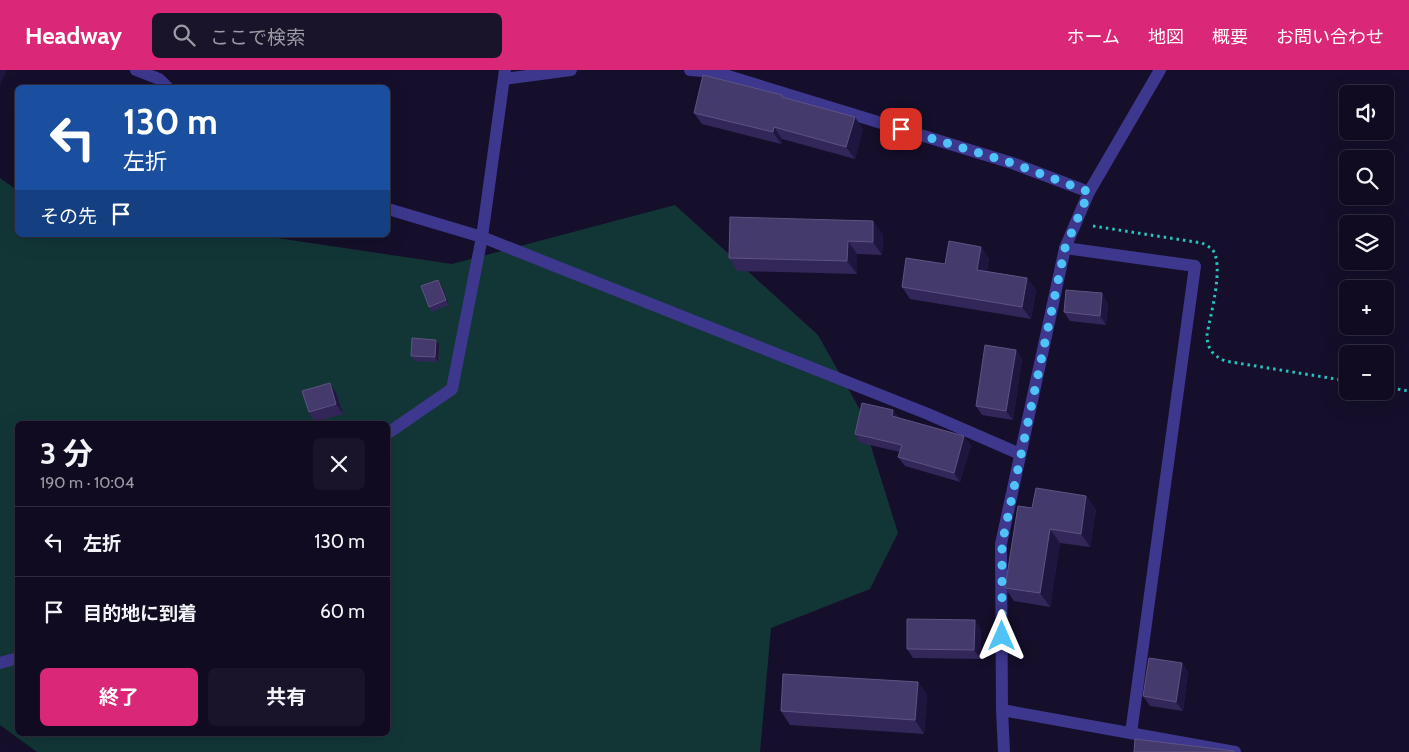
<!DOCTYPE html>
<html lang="ja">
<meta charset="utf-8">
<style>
:root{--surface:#100b20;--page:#191429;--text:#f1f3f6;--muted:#9c9ba5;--line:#302b3e;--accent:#db2777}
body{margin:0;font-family:Cabin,"Noto Sans JP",sans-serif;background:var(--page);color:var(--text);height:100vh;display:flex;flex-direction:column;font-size:19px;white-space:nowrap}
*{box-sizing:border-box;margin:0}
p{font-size:16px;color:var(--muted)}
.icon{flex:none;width:28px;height:28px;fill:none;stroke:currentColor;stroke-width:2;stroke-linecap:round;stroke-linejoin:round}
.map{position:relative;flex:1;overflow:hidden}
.panel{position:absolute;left:15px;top:351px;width:375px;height:315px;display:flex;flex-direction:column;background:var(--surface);border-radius:8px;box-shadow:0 5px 20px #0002,0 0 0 1px var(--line)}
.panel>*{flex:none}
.banner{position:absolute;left:15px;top:15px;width:375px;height:152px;border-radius:8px;box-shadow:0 5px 20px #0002,0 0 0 1px var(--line);background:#1a4fa0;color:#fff;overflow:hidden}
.fabs{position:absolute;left:1339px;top:15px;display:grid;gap:10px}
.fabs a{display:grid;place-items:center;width:55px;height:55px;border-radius:8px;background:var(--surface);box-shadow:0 5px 20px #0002,0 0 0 1px var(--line);font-size:25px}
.pin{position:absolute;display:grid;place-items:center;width:42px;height:42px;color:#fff;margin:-21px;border-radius:10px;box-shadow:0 2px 8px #0006}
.me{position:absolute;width:55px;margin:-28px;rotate:0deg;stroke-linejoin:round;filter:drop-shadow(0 0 4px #0008)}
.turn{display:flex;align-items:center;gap:18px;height:105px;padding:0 25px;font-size:22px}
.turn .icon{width:65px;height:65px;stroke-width:2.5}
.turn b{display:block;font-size:35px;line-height:42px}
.then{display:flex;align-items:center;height:48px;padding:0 25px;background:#0003;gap:10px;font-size:19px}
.round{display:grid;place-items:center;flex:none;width:52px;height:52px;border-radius:8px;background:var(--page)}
.summary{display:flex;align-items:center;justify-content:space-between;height:85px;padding:0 25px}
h1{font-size:30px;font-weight:700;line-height:38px}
.button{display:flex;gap:10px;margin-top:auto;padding:10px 25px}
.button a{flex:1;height:58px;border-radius:8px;background:var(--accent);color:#fff;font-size:20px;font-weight:700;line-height:58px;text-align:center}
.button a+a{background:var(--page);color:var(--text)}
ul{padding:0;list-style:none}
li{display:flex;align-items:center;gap:15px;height:70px;padding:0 25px;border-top:1px solid var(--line)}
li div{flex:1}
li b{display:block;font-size:19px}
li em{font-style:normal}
header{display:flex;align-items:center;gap:30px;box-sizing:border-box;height:70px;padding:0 25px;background:var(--accent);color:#fff}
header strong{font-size:24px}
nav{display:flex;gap:28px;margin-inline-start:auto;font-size:18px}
.search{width:350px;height:45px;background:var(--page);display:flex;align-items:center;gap:12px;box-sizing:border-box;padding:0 18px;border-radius:8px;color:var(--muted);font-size:19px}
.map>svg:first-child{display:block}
.green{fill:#123636;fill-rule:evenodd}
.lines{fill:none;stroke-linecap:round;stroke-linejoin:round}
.path{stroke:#28c4c0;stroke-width:3;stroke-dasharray:2.5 4;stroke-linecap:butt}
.minor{stroke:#3d378d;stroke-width:12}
.tertiary{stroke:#3d378d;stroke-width:12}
.wall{fill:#33275a}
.shaded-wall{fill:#1f1640}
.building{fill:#453a6c;stroke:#5e5383}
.route{stroke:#4fc3f7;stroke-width:9;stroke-dasharray:0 16.2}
</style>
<header>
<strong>Headway</strong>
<div class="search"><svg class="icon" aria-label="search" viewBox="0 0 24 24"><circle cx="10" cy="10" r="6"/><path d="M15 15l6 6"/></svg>ここで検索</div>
<nav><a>ホーム</a><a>地図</a><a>概要</a><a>お問い合わせ</a></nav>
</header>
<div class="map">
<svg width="1409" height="682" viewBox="0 0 1409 682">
<rect width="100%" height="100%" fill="#150f2b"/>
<path class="green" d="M 0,108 L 14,118 L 17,118 L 18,165 L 257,165 L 452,194 L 675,135 L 818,265 L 859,338 L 898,463 L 870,519 L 771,558 L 760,682 L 37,682 L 0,655 ZM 18,354 L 388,354 L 388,664 L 18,664 Z"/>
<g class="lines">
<g class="path">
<path d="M 1093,156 L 1202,173 C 1205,175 1210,177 1212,179 C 1225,195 1210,246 1207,265 C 1207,278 1212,285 1225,291 L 1348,311"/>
<polyline points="1385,317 1409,321"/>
</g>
<g class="minor">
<polyline points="136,0 159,9 168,18"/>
<polyline points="690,0 715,2 1012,93 1089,122"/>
<polyline points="504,9 571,0"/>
<polyline points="388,139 482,167 928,344 1020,384"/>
<polyline points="1065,178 1195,196 1131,663"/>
<polyline points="388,363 452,319 482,167 505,0"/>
<polyline points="0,593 18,588"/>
<polyline points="1004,682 1002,640 1001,474 1065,178 1089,122 1160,0"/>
</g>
<polyline class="tertiary" points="1002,640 1235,682"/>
</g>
<g class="wall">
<polygon points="784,27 863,59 855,89 782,69 781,74 702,54 694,43"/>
<polygon points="883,164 882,185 857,184 857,204 738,201 729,188"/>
<polygon points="981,177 989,189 987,201 1027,208 1036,220 1031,249 910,229 902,217"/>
<polygon points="438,210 441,214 449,235 432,242 429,237"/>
<polygon points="1108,233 1106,255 1070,251 1064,242"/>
<polygon points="439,274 438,292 414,291 411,286"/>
<polygon points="1016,280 1022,289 1013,350 982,345 976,336"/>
<polygon points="336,323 343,344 315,352 309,342"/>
<polygon points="893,340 898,348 971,375 960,412 905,396 898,387 900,382 861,373 855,364"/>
<polygon points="1086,426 1096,440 1090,477 1060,473 1050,537 1014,531 1005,518 1032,438"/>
<polygon points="981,559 981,589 913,588 907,579"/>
<polygon points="1182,593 1188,602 1183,641 1150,636 1143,626"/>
<polygon points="918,612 927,625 924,664 790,655 781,641"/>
</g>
<g class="shaded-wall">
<polygon points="0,0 7,0 0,15"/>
<polygon points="855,47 863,59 855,89 846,77"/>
<polygon points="774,57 782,69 781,74 773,62"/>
<polygon points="873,151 883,164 882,185 873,172"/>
<polygon points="848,171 857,184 857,204 847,191"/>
<polygon points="981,177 989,189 985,212 977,200"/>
<polygon points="1027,208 1036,220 1031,249 1022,237"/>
<polygon points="438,210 441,214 449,235 446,230"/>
<polygon points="1102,223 1108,233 1106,255 1100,246"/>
<polygon points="436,270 439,274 438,292 435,287"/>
<polygon points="1016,280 1022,289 1013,350 1006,341"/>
<polygon points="330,313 336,323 343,344 336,334"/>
<polygon points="893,340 900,349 892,346"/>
<polygon points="964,366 971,375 960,412 954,403"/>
<polygon points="1086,426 1096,440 1090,477 1081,464"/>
<polygon points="1050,459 1060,473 1050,537 1040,523"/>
<polygon points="975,550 981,559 981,589 974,580"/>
<polygon points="1182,593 1188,602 1183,641 1176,632"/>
<polygon points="918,612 927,625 924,664 915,650"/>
</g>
<g class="building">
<polygon points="703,5 782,25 782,27 855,47 846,77 774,57 773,62 694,43"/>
<polygon points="730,147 873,151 873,172 848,171 847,191 729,188"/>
<polygon points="949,171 981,177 977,200 1027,208 1022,237 902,217 906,188 945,194"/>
<polygon points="438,210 446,230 429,237 421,216"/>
<polygon points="1066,220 1102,223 1100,246 1064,242"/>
<polygon points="412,268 436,270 435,287 411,286"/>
<polygon points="985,275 1016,280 1006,341 976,336"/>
<polygon points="330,313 336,334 309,342 302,321"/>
<polygon points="862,333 893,340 892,346 964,366 954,403 898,387 902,375 855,364"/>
<polygon points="1036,418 1086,426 1081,464 1050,459 1040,523 1005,518 1018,436 1032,438"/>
<polygon points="907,549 975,550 974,580 907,579"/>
<polygon points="1149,588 1182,593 1176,632 1143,626"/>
<polygon points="783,604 918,612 915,650 781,641"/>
<polygon points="1135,669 1234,681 1234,682 1134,682"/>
</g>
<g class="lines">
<polyline class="route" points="901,59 1012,93 1089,122 1065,178 1002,474 1002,566"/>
</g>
</svg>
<div class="fabs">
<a><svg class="icon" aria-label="sound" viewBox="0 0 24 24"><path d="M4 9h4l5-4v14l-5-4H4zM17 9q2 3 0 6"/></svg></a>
<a><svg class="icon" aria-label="search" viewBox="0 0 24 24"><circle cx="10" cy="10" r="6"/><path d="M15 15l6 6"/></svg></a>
<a><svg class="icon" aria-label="layers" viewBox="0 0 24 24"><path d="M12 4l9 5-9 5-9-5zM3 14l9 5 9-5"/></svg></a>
<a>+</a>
<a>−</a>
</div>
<div class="pin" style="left:901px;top:59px;background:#d93025"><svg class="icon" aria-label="arrive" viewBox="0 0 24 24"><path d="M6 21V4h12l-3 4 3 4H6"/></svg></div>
<svg class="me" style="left:1002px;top:566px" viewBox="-20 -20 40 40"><path d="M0-17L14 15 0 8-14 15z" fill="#4fc3f7" stroke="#fff" stroke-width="4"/></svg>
<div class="banner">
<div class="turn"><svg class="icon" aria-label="left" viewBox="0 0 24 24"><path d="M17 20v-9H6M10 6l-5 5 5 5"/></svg><div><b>130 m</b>左折</div></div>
<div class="then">その先<svg class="icon" aria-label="arrive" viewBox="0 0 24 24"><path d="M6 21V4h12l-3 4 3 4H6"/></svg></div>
</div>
<section class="panel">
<div class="summary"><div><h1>3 分</h1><p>190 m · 10:04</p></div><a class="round"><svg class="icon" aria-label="close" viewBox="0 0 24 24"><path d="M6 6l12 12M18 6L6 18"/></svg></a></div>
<ul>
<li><svg class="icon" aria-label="left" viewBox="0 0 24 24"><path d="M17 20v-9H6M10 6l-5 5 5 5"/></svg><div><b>左折</b></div><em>130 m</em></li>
<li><svg class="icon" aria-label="arrive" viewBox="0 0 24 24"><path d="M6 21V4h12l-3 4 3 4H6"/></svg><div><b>目的地に到着</b></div><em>60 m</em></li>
</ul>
<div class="button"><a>終了</a><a>共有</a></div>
</section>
</div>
